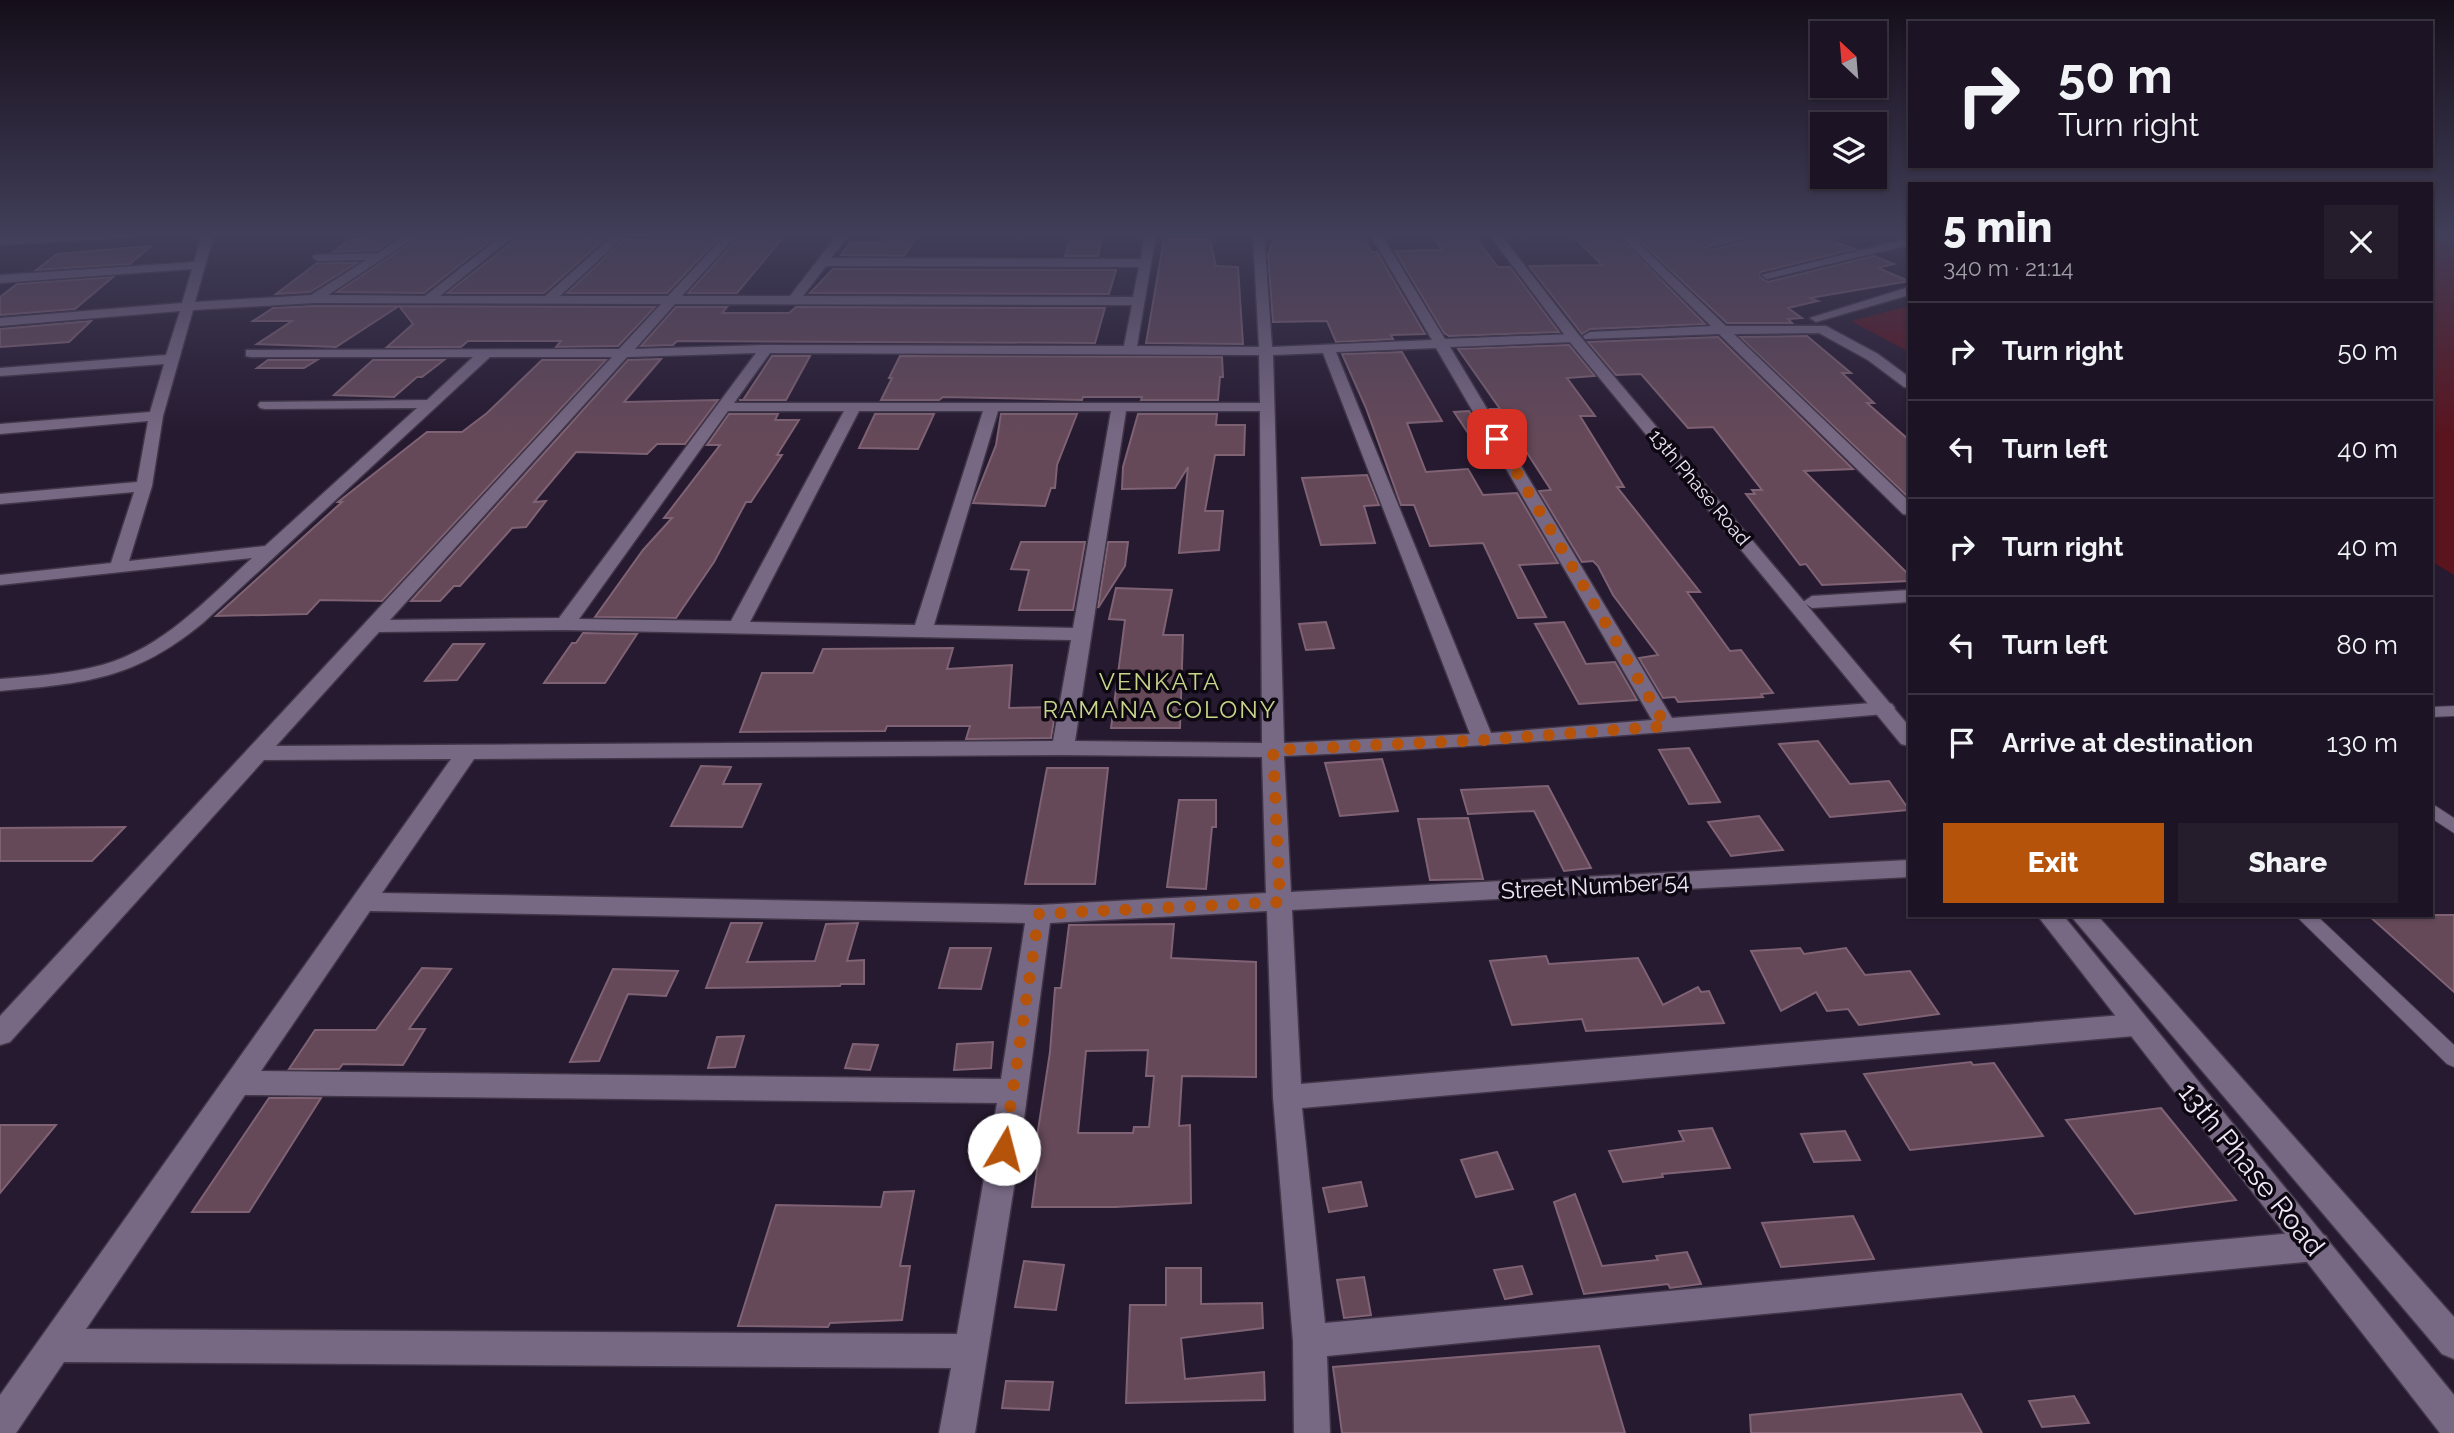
<!DOCTYPE html>
<meta charset="utf-8">
<style>
:root{--surface:#1c1424;--page:#251d2c;--text:#f1f3f6;--muted:#a09ea6;--line:#3a3341;--accent:#b45309}
body{margin:0;font-family:Raleway,sans-serif;background:var(--page);color:var(--text);height:100vh;display:flex;flex-direction:column;font-size:26px;white-space:nowrap}
*{box-sizing:border-box;margin:0}
p{font-size:23px;color:var(--muted)}
.icon{flex:none;width:38px;height:38px;fill:none;stroke:currentColor;stroke-width:2;stroke-linecap:round;stroke-linejoin:round}
.map{position:relative;flex:1;overflow:hidden}
.side{position:absolute;left:1908px;top:182px;width:525px;height:735px;display:flex;flex-direction:column;background:var(--surface);border-radius:0px;box-shadow:0 2px 5px #0004,0 0 0 2px var(--line)}
.side>*{flex:none}
.guide{position:absolute;left:1908px;top:21px;width:525px;height:147px;border-radius:0px;box-shadow:0 2px 5px #0004,0 0 0 2px var(--line);background:#1c1424;color:var(--text);overflow:hidden}
.needle{width:46px;rotate:334deg}
.fabs{position:absolute;left:1810px;top:21px;display:grid;gap:14px}
.fabs a{display:grid;place-items:center;width:77px;height:77px;border-radius:0px;background:var(--surface);box-shadow:0 2px 5px #0004,0 0 0 2px var(--line);font-size:35px}
.pin{position:absolute;display:grid;place-items:center;width:60px;height:60px;color:#fff;margin:-30px;border-radius:14px;box-shadow:0 4px 10px #0006}
.me{position:absolute;width:77px;margin:-38px;rotate:8deg;stroke-linejoin:round;filter:drop-shadow(0 0 5px #0008)}
.turn{display:flex;align-items:center;gap:24px;height:147px;padding:0 35px;font-size:32px}
.turn .icon{width:91px;height:91px;stroke-width:2.5}
.turn b{display:block;font-size:49px;line-height:60px}
.round{display:grid;place-items:center;flex:none;width:74px;height:74px;border-radius:0px;background:var(--page)}
.headline{display:flex;align-items:center;justify-content:space-between;height:119px;padding:0 35px}
h1{font-size:42px;font-weight:800;line-height:52px}
.primary-button{display:flex;gap:14px;margin-top:auto;padding:14px 35px}
.primary-button a{flex:1;height:80px;border-radius:0px;background:var(--accent);color:#fff;font-size:28px;font-weight:800;line-height:80px;text-align:center}
.primary-button a+a{background:var(--page);color:var(--text)}
ul{padding:0;list-style:none}
li{display:flex;align-items:center;gap:21px;height:98px;padding:0 35px;border-top:2px solid var(--line)}
li div{flex:1}
li b{display:block;font-size:26px}
li em{font-style:normal}
.map>svg:first-child{display:block}
.green{fill:#59141e}
.building{fill:#654959;stroke:#7f6273;stroke-width:2;fill-rule:evenodd}
.lines{fill:none;stroke-linecap:round;stroke-linejoin:round}
.lane-casing{stroke:#403648;stroke-width:2}
.street-casing{stroke:#403648;stroke-width:3}
.secondary-casing{stroke:#403648;stroke-width:3}
.lane{fill:#776883;fill-rule:evenodd}
.street{fill:#776883;fill-rule:evenodd}
.secondary{fill:#776883;fill-rule:evenodd}
.route{stroke:#b45309;stroke-width:12;stroke-dasharray:0 21.6}
.labels{text-anchor:middle;stroke-width:7;stroke-linejoin:round;paint-order:stroke}
.far-street-label{font-size:19px;fill:#eee5f5;stroke:#0c0711}
.street-label{font-size:23px;fill:#eee5f5;stroke:#0c0711}
.neighbourhood-label{font-size:24px;letter-spacing:2px;fill:#c9d68a;stroke:#0c0711}
.near-street-label{font-size:28px;fill:#eee5f5;stroke:#0c0711}
</style>
<div class="map">
<svg width="2454" height="1433" viewBox="0 0 2454 1433">
<rect width="100%" height="100%" fill="#261a30"/>
<g class="green">
<polygon points="2431,234 2454,234 2454,575 2431,561"/>
<polygon points="1909,306 1909,352 1851,321"/>
</g>
<g class="building">
<polygon points="523,234 566,234 564,236 606,238 544,293 447,293"/>
<polygon points="746,234 786,234 737,293 688,293 739,237"/>
<polygon points="887,234 918,234 904,256 841,255 850,243 882,243"/>
<polygon points="1072,234 1103,234 1098,256 1065,256"/>
<polygon points="1276,234 1362,234 1371,252 1377,252 1425,334 1391,335 1393,339 1336,342 1327,321 1273,322 1268,255"/>
<polygon points="1431,234 1472,234 1498,267 1510,267 1559,332 1449,336 1444,333 1395,251 1442,250"/>
<polygon points="1571,234 1616,234 1705,324 1590,329 1582,334 1529,266 1602,265"/>
<polygon points="1632,234 1736,234 1702,243 1703,246 1711,250 1767,237 1769,234 1814,234 1855,249 1760,272 1760,277 1768,282 1874,256 1894,264 1878,268 1909,281 1810,298 1818,301 1788,308 1802,318 1788,319 1792,323 1727,323"/>
<polygon points="671,236 720,237 667,293 567,293 625,239 665,241"/>
<polygon points="495,237 424,293 337,292 418,238"/>
<polygon points="395,238 377,250 333,252 351,239"/>
<polygon points="1164,239 1210,239 1216,266 1238,267 1243,344 1146,343"/>
<polygon points="151,246 130,264 36,270 57,254"/>
<polygon points="317,263 357,263 310,292 276,294"/>
<polygon points="833,269 1116,270 1109,294 810,293"/>
<polygon points="113,277 75,309 0,315 0,297 17,284"/>
<polygon points="314,306 655,307 618,346 556,347 561,341 468,341 461,347 387,347 413,324 399,306 336,347 257,344 292,321 253,321 273,308"/>
<polygon points="676,307 727,307 722,313 789,313 796,307 1105,308 1095,343 677,341 673,345 641,346"/>
<polygon points="91,321 69,342 0,347 0,329"/>
<polygon points="1807,336 1851,373 1842,373 1874,403 1867,403 1909,440 1909,498 1740,337"/>
<polygon points="1718,337 1853,469 1804,471 1909,575 1909,581 1822,585 1806,564 1800,565 1746,494 1755,494 1752,490 1762,490 1713,427 1688,428 1641,374 1616,375 1588,342"/>
<polygon points="1569,345 1595,376 1567,378 1595,416 1580,416 1624,487 1617,487 1700,592 1687,592 1730,651 1741,650 1773,693 1761,694 1763,697 1678,702 1675,697 1663,698 1639,658 1658,655 1613,595 1598,566 1593,561 1582,562 1539,491 1551,490 1518,439 1509,440 1490,409 1500,409 1458,349"/>
<polygon points="1402,352 1442,421 1407,423 1426,472 1468,469 1483,495 1517,493 1558,563 1519,565 1546,617 1518,618 1483,543 1430,546 1414,505 1401,505 1366,408 1342,354"/>
<polygon points="772,356 810,356 786,400 739,400 743,400"/>
<polygon points="900,356 1222,357 1223,377 1220,377 1218,400 1141,400 1142,397 1083,397 1082,400 943,397 939,400 881,400 892,378 889,378"/>
<polygon points="661,359 624,402 718,400 685,444 657,444 647,454 576,452 534,502 546,501 526,527 512,528 460,586 454,586 440,601 411,601 628,360"/>
<polygon points="268,360 317,360 304,368 257,368"/>
<polygon points="373,360 444,360 422,377 417,377 394,397 334,395"/>
<polygon points="542,360 606,360 382,601 320,600 307,614 216,616 342,502 338,502 427,432 462,432 487,413"/>
<polygon points="1469,411 1487,441 1474,442 1454,412"/>
<polygon points="729,414 778,414 775,420 799,420 777,455 782,455 751,502 746,502 714,562 676,618 595,617 643,550 672,518 664,518 720,445 707,445"/>
<polygon points="875,414 934,414 918,449 859,448"/>
<polygon points="1001,414 1077,414 1057,465 1055,488 1051,488 1045,506 973,503 996,445"/>
<polygon points="1138,414 1217,414 1216,425 1245,425 1244,455 1215,455 1205,511 1223,511 1219,550 1179,553 1188,467 1175,488 1122,489 1123,467"/>
<polygon points="1367,475 1379,505 1364,506 1375,543 1321,545 1302,478"/>
<polygon points="1021,542 1085,542 1073,610 1019,610 1029,570 1011,569"/>
<polygon points="1108,542 1128,542 1125,566 1098,608"/>
<polygon points="1116,588 1172,590 1163,635 1183,635 1180,728 1111,728 1125,620 1109,619"/>
<polygon points="1326,622 1334,648 1306,650 1299,624"/>
<polygon points="1564,622 1586,664 1615,662 1637,700 1579,704 1535,624"/>
<polygon points="583,633 637,634 605,683 544,683 572,643 576,643"/>
<polygon points="453,644 484,644 457,680 425,681"/>
<polygon points="953,648 947,669 1012,665 1009,708 1056,707 1051,738 966,739 970,726 887,726 885,731 740,732 762,673 813,673 823,649"/>
<polygon points="1818,741 1850,784 1889,781 1909,810 1830,817 1779,744"/>
<polygon points="1689,748 1720,802 1689,804 1659,750"/>
<polygon points="1382,759 1398,811 1340,816 1325,763"/>
<polygon points="701,766 731,767 723,784 761,784 742,827 671,826"/>
<polygon points="1047,768 1108,768 1095,884 1025,884"/>
<polygon points="1548,786 1591,868 1564,871 1534,811 1468,814 1461,790"/>
<polygon points="1179,800 1216,800 1216,827 1212,827 1206,889 1167,887"/>
<polygon points="1759,816 1783,850 1731,856 1708,822"/>
<polygon points="1468,818 1483,879 1430,880 1418,819"/>
<polygon points="125,827 92,861 0,861 0,828"/>
<polygon points="2368,915 2454,915 2454,992"/>
<polygon points="731,923 762,923 747,962 815,961 826,924 858,923 847,961 864,960 864,984 841,984 840,986 706,988"/>
<path d="M 1174,924 L 1171,958 L 1256,962 L 1256,1077 L 1182,1076 L 1179,1126 L 1190,1125 L 1191,1203 L 1115,1207 L 1032,1207 L 1038,1163 L 1033,1163 L 1050,1052 L 1055,988 L 1061,988 L 1069,925 ZM 1148,1050 L 1146,1076 L 1154,1076 L 1149,1127 L 1134,1127 L 1133,1133 L 1078,1133 L 1086,1051 Z"/>
<polygon points="950,948 991,948 981,989 939,988"/>
<polygon points="1800,948 1804,954 1846,948 1865,975 1910,971 1939,1014 1859,1025 1848,1009 1827,1011 1816,992 1781,1011 1751,951"/>
<polygon points="1546,956 1549,964 1638,958 1663,1005 1698,987 1701,992 1709,991 1724,1023 1586,1031 1582,1019 1512,1025 1490,961"/>
<polygon points="422,968 451,969 409,1029 425,1029 403,1065 343,1064 339,1069 289,1069 315,1030 376,1030"/>
<polygon points="613,969 678,971 666,996 628,994 599,1061 570,1062"/>
<polygon points="744,1036 735,1067 708,1068 717,1037"/>
<polygon points="993,1042 991,1068 954,1070 957,1044"/>
<polygon points="853,1044 878,1045 870,1070 845,1068"/>
<polygon points="1971,1062 1973,1065 1994,1063 2043,1136 1910,1150 1864,1074"/>
<polygon points="269,1098 321,1098 249,1212 192,1212"/>
<polygon points="2161,1108 2236,1200 2135,1214 2066,1120"/>
<polygon points="0,1125 56,1125 0,1193"/>
<polygon points="1712,1128 1730,1168 1662,1174 1663,1177 1623,1182 1609,1151 1684,1141 1679,1131"/>
<polygon points="1845,1131 1860,1160 1814,1162 1801,1134"/>
<polygon points="1497,1152 1513,1189 1476,1197 1461,1160"/>
<polygon points="1361,1182 1367,1206 1329,1212 1323,1188"/>
<polygon points="914,1191 900,1266 910,1266 902,1320 830,1323 828,1327 738,1326 776,1205 881,1207 884,1192"/>
<polygon points="1575,1194 1602,1266 1658,1260 1656,1256 1687,1252 1701,1284 1670,1288 1668,1284 1584,1294 1554,1202"/>
<polygon points="1853,1216 1874,1259 1781,1267 1762,1223"/>
<polygon points="1024,1261 1064,1265 1056,1310 1015,1307"/>
<polygon points="1522,1266 1532,1294 1505,1299 1494,1270"/>
<polygon points="1166,1268 1201,1268 1201,1304 1262,1303 1263,1328 1181,1338 1185,1379 1264,1372 1265,1400 1126,1403 1130,1305 1166,1305"/>
<polygon points="1364,1277 1371,1315 1344,1318 1337,1280"/>
<polygon points="1599,1346 1625,1433 1342,1433 1333,1367"/>
<polygon points="1006,1381 1053,1382 1049,1410 1002,1408"/>
<polygon points="1961,1394 1982,1433 1751,1433 1750,1415"/>
<polygon points="2074,1396 2089,1423 2042,1427 2029,1401"/>
</g>
<g class="lines">
<g class="lane-casing">
<g id="lane">
<polygon points="2454,706 2454,716 2431,717 2431,707"/>
<polygon points="2431,803 2454,818 2454,833 2431,818"/>
<polygon points="2295,915 2316,915 2454,1045 2454,1067 2447,1064"/>
</g>
</g>
<g class="street-casing">
<g id="street">
<polygon points="84,234 139,234 133,237 0,245 0,239"/>
<path d="M 202,234 L 214,234 L 195,302 L 311,295 L 366,260 L 318,261 L 312,257 L 314,255 L 378,253 L 407,234 L 420,234 L 328,295 L 425,296 L 504,234 L 516,234 L 440,296 L 545,296 L 615,234 L 627,234 L 560,296 L 668,296 L 726,234 L 738,234 L 682,296 L 790,296 L 838,234 L 849,234 L 831,258 L 1141,259 L 1145,234 L 1156,234 L 1137,346 L 1259,347 L 1253,234 L 1264,234 L 1272,347 L 1432,340 L 1370,234 L 1381,234 L 1445,339 L 1574,334 L 1581,338 L 1574,342 L 1450,347 L 1672,718 L 1885,702 L 1892,704 L 1895,708 L 1892,712 L 1885,714 C 1685,731 1485,747 1284,756 L 1291,892 L 1909,860 L 1909,877 L 1292,910 L 1301,1084 L 2134,1014 L 2144,1017 L 2148,1025 L 2144,1033 L 2134,1036 L 1302,1108 L 1325,1323 L 2315,1231 L 2326,1236 L 2331,1246 L 2326,1256 L 2315,1261 L 1327,1356 L 1330,1433 L 1294,1433 L 1293,1341 L 1273,1097 L 1267,911 L 1050,923 L 1020,1149 L 975,1433 L 939,1433 L 951,1368 L 64,1362 L 16,1433 L 0,1433 L 0,1395 L 451,759 L 264,760 L 10,1042 L 0,1045 L 0,1016 L 612,357 L 490,357 L 204,622 C 134,680 86,683 0,691 L 0,679 C 34,676 69,674 102,665 C 163,648 207,599 252,558 L 0,585 L 0,575 L 111,563 L 134,492 L 0,504 L 0,494 L 137,482 L 148,421 L 0,434 L 0,424 L 150,412 L 164,364 L 0,376 L 0,368 L 166,355 L 180,311 L 0,326 L 0,318 L 182,303 L 192,269 L 0,283 L 0,275 L 194,262 ZM 826,266 L 1139,267 L 1133,297 L 803,296 ZM 314,303 L 661,304 L 619,349 L 246,350 L 246,356 L 251,357 L 473,357 L 427,400 L 260,402 L 258,405 L 260,408 L 265,409 L 417,408 L 265,546 L 129,561 L 152,486 L 163,416 L 193,310 ZM 675,304 L 1132,305 L 1124,346 L 766,345 L 635,349 ZM 1436,348 L 1652,720 L 1491,733 L 1336,352 ZM 756,353 L 559,618 L 390,620 L 627,357 ZM 770,353 L 1259,355 L 1260,403 L 734,403 ZM 1323,353 L 1470,734 L 1284,743 L 1273,355 ZM 728,411 L 844,411 L 731,621 L 579,619 ZM 859,411 L 983,411 L 915,625 L 750,622 ZM 998,411 L 1111,411 L 1073,628 L 934,625 ZM 1126,411 L 1260,411 L 1262,743 L 1075,741 ZM 565,630 L 1071,640 L 1053,741 L 276,746 L 379,632 ZM 1063,755 L 1262,757 L 1266,893 L 1039,905 L 382,893 L 474,759 ZM 370,911 L 1025,923 L 1001,1079 L 261,1071 ZM 245,1095 L 997,1103 L 957,1334 L 86,1329 Z"/>
<polygon points="1618,234 1629,234 1726,326 1826,326 1878,354 1909,377 1909,388 1904,387 1868,360 1819,333 1734,334 1909,501 1909,515 1903,514 1719,334 1585,339 1583,336 1590,332 1711,326"/>
<polygon points="1745,234 1766,234 1710,247 1704,244"/>
<polygon points="1906,239 1909,239 1909,245 1767,279 1761,275"/>
<polygon points="1909,287 1909,295 1816,322 1810,318"/>
<polygon points="1909,590 1909,602 1812,608 1803,602 1812,596"/>
</g>
</g>
<g class="secondary-casing">
<g id="secondary">
<polygon points="1489,234 1500,234 1579,335 1909,726 1909,746 1901,744 1569,341"/>
<polygon points="2037,915 2063,915 2454,1395 2454,1433 2440,1433"/>
<polygon points="2070,915 2097,915 2454,1317 2454,1359 2442,1354"/>
</g>
</g>
<use href="#lane" class="lane"/>
<use href="#street" class="street"/>
<use href="#secondary" class="secondary"/>
</g>
<linearGradient id="sky" x2="0" y2="1"><stop stop-color="#150e1a"/><stop offset="0.54" stop-color="#413e59"/><stop offset="1" stop-color="#413e59" stop-opacity="0"/></linearGradient>
<rect width="2454" height="434" fill="url(#sky)"/>
<g class="lines">
<polyline class="route" points="1004,1149 1039,914 1280,902 1273,750 1483,740 1666,726 1497,439"/>
</g>
<g class="labels">
<g class="far-street-label">
<text transform="translate(1700 487) rotate(50)" y="7">13th Phase Road</text>
</g>
<g class="street-label">
<text transform="translate(1595 886) rotate(-3)" y="8">Street Number 54</text>
</g>
<g class="neighbourhood-label">
<text x="1160" y="690">VENKATA<tspan x="1160" dy="28">RAMANA COLONY</tspan></text>
</g>
<g class="near-street-label">
<text transform="translate(2252 1169) rotate(51)" y="10">13th Phase Road</text>
</g>
</g>
</svg>
<div class="fabs">
<a><svg class="needle" viewBox="-14 -14 28 28"><path d="M0-13l5 13h-10z" fill="#e53935"/><path d="M0 13l5-13h-10z" fill="#a09ea6"/></svg></a>
<a><svg class="icon" aria-label="layers" viewBox="0 0 24 24"><path d="M12 4l9 5-9 5-9-5zM3 14l9 5 9-5"/></svg></a>
</div>
<div class="pin" style="left:1497px;top:439px;background:#d93025"><svg class="icon" aria-label="arrive" viewBox="0 0 24 24"><path d="M6 21V4h12l-3 4 3 4H6"/></svg></div>
<svg class="me" style="left:1004px;top:1149px" viewBox="-20 -20 40 40"><circle r="19" fill="#fff"/><path d="M0-13L10 11 0 6-10 11z" fill="#b45309"/></svg>
<div class="guide">
<div class="turn"><svg class="icon" aria-label="right" viewBox="0 0 24 24"><path d="M7 20v-9h11M14 6l5 5-5 5"/></svg><div><b>50 m</b>Turn right</div></div>
</div>
<section class="side">
<div class="headline"><div><h1>5 min</h1><p>340 m · 21:14</p></div><a class="round"><svg class="icon" aria-label="close" viewBox="0 0 24 24"><path d="M6 6l12 12M18 6L6 18"/></svg></a></div>
<ul>
<li><svg class="icon" aria-label="right" viewBox="0 0 24 24"><path d="M7 20v-9h11M14 6l5 5-5 5"/></svg><div><b>Turn right</b></div><em>50 m</em></li>
<li><svg class="icon" aria-label="left" viewBox="0 0 24 24"><path d="M17 20v-9H6M10 6l-5 5 5 5"/></svg><div><b>Turn left</b></div><em>40 m</em></li>
<li><svg class="icon" aria-label="right" viewBox="0 0 24 24"><path d="M7 20v-9h11M14 6l5 5-5 5"/></svg><div><b>Turn right</b></div><em>40 m</em></li>
<li><svg class="icon" aria-label="left" viewBox="0 0 24 24"><path d="M17 20v-9H6M10 6l-5 5 5 5"/></svg><div><b>Turn left</b></div><em>80 m</em></li>
<li><svg class="icon" aria-label="arrive" viewBox="0 0 24 24"><path d="M6 21V4h12l-3 4 3 4H6"/></svg><div><b>Arrive at destination</b></div><em>130 m</em></li>
</ul>
<div class="primary-button"><a>Exit</a><a>Share</a></div>
</section>
</div>
